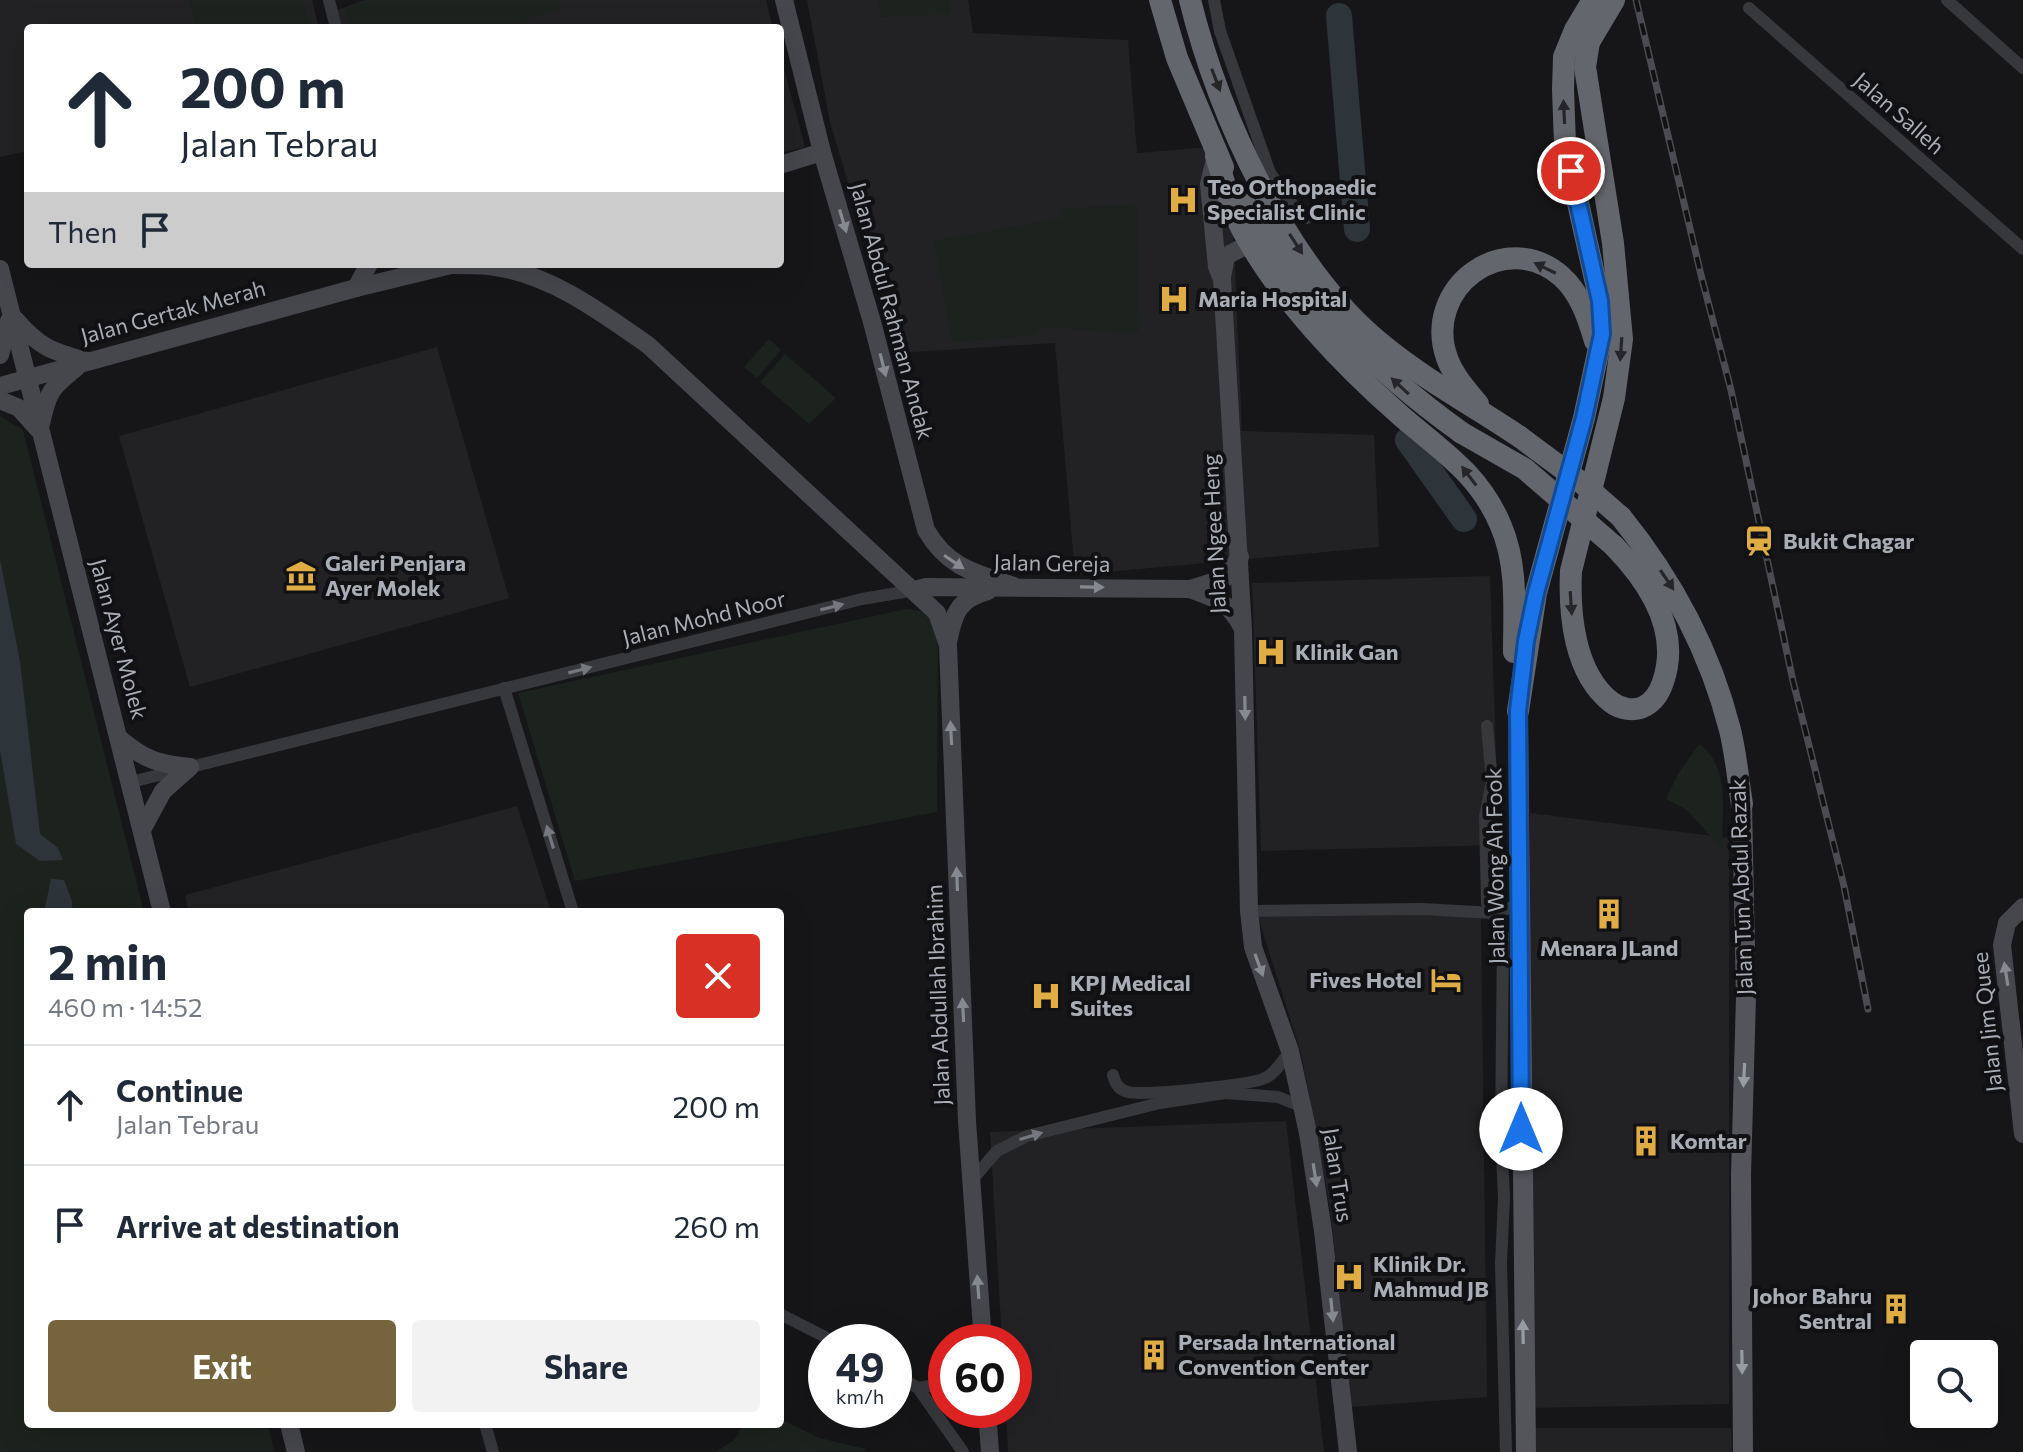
<!DOCTYPE html>
<meta charset="utf-8">
<style>
:root{--surface:#fff;--page:#f2f2f3;--text:#1f2937;--muted:#747a83;--line:#e0e1e3;--accent:#76643d}
body{margin:0;font-family:Commissioner,sans-serif;background:var(--page);color:var(--text);height:100vh;display:flex;flex-direction:column;font-size:30px;white-space:nowrap}
*{box-sizing:border-box;margin:0}
p{font-size:26px;color:var(--muted)}
.icon{flex:none;width:44px;height:44px;fill:none;stroke:currentColor;stroke-width:2;stroke-linecap:round;stroke-linejoin:round}
.map{position:relative;flex:1;overflow:hidden}
.side{position:absolute;left:24px;top:908px;width:760px;height:520px;display:flex;flex-direction:column;background:var(--surface);border-radius:8px;box-shadow:0 8px 32px #0002}
.side>*{flex:none}
.banner{position:absolute;left:24px;top:24px;width:760px;height:244px;border-radius:8px;box-shadow:0 8px 32px #0002;background:#fff;color:var(--text);overflow:hidden}
.fabs{position:absolute;left:1910px;top:1340px;display:grid;gap:16px}
.fabs a{display:grid;place-items:center;width:88px;height:88px;border-radius:8px;background:var(--surface);box-shadow:0 8px 32px #0002;font-size:40px}
.speed{position:absolute;left:808px;top:1324px;display:flex;gap:16px;font-size:40px;font-weight:700;text-align:center}
.speed>*{display:grid;place-content:center;width:104px;height:104px;border-radius:50%;background:var(--surface);box-shadow:0 8px 32px #0002;line-height:1}
.speed small{font-size:20px;font-weight:400}
.speed .limit{border:12px solid #d22;background:#fff;color:#111}
.pin{position:absolute;display:grid;place-items:center;width:68px;height:68px;color:#fff;margin:-34px;border:4px solid #fff;border-radius:50%;box-shadow:0 2px 8px #0007}
.me{position:absolute;width:88px;margin:-44px;rotate:0deg;stroke-linejoin:round;filter:drop-shadow(0 0 6px #0008)}
.turn{display:flex;align-items:center;gap:28px;height:168px;padding:0 24px;font-size:36px}
.turn .icon{width:104px;height:104px;stroke-width:2.5}
.turn b{display:block;font-size:56px;line-height:68px}
.then{display:flex;align-items:center;height:76px;padding:0 24px;background:#0003;gap:16px;font-size:30px}
.round{display:grid;place-items:center;flex:none;width:84px;height:84px;border-radius:8px;background:var(--page)}
.headline{display:flex;align-items:center;justify-content:space-between;height:136px;padding:0 24px}
h1{font-size:48px;font-weight:700;line-height:60px}
.primary-button{display:flex;gap:16px;margin-top:auto;padding:16px 24px}
.primary-button a{flex:1;height:92px;border-radius:8px;background:var(--accent);color:#fff;font-size:32px;font-weight:700;line-height:92px;text-align:center}
.primary-button a+a{background:var(--page);color:var(--text)}
ul{padding:0;list-style:none}
li{display:flex;align-items:center;gap:24px;height:120px;padding:0 24px;border-top:2px solid var(--line)}
li div{flex:1}
li b{display:block;font-size:30px}
li em{font-style:normal}
.map>svg:first-child{display:block}
.built{fill:#222225}
.green{fill:#1c221d}
.water{fill:#2d343a}
.lines{fill:none;stroke-linecap:round;stroke-linejoin:round}
.river{stroke:#2d343a;stroke-width:26}
.street{stroke:#37383c;stroke-width:12}
.secondary{stroke:#46474c;stroke-width:18}
.primary{stroke:#54555b;stroke-width:20}
.highway{stroke:#64666d;stroke-width:22}
.rail-casing{stroke:#4b4c51;stroke-width:7}
.rail{stroke:#111113;stroke-width:4;stroke-dasharray:12;stroke-linecap:butt}
.highway-bridge{stroke:#64666d;stroke-width:22}
.oneway{fill:#26262a}
.oneway2{fill:#868991}
.oneway3{fill:#76787f}
.oneway4{fill:#989ba4}
.route-casing{stroke:#114b97;stroke-width:20}
.route{stroke:#1a73e8;stroke-width:14}
.labels{text-anchor:middle;stroke-width:8;stroke-linejoin:round;paint-order:stroke}
.street-label{font-size:22px;fill:#a9adb6;stroke:#111113}
.poi-label{font-size:22px;font-weight:bold;fill:#a9adb6;stroke:#111113;text-anchor:start}
</style>
<div class="map">
<svg width="2023" height="1452" viewBox="0 0 2023 1452">
<rect width="100%" height="100%" fill="#161618"/>
<g class="built">
<polygon points="0,0 312,0 319,28 28,28 28,151 0,157"/>
<polygon points="365,0 766,0 773,28 340,28 335,11"/>
<polygon points="807,0 968,0 973,33 1128,40 1137,153 1211,147 1233,219 1242,431 1374,435 1379,547 1075,575 1055,343 898,353 830,122"/>
<polygon points="780,54 805,147 780,153"/>
<polygon points="437,347 509,598 190,687 119,436"/>
<polygon points="1490,576 1499,845 1261,851 1252,583"/>
<polygon points="517,806 551,912 189,912 185,895"/>
<polygon points="1530,813 1729,838 1729,1404 1530,1408"/>
<polygon points="1416,915 1481,917 1487,1397 1351,1407 1330,1207 1301,1053 1258,917"/>
<polygon points="1286,1121 1324,1452 1008,1452 1006,1410 1014,1410 1014,1342 1002,1342 990,1132"/>
<polygon points="1530,1428 1731,1428 1732,1452 1531,1452"/>
</g>
<g class="green">
<polygon points="189,0 303,0 310,28 196,28"/>
<polygon points="369,0 559,0 561,7 506,28 351,28 345,9"/>
<polygon points="879,0 950,0 950,14 880,17"/>
<polygon points="1137,205 1139,333 1044,327 1036,335 952,342 934,241 1062,218 1060,209"/>
<polygon points="769,339 781,350 757,378 744,367"/>
<polygon points="785,354 836,398 809,424 760,382"/>
<polygon points="0,416 23,430 144,912 28,912 28,1424 268,1424 274,1452 0,1452"/>
<polygon points="906,609 928,612 938,626 937,812 575,881 518,693"/>
<path d="M 1699,744 C 1731,766 1722,815 1722,849 L 1687,810 L 1666,799 L 1678,774 Z"/>
<polygon points="780,1419 820,1438 866,1449 864,1452 716,1452 734,1440 744,1424 780,1424"/>
</g>
<g class="water">
<polygon points="0,559 20,661 40,834 58,848 63,860 40,861 16,844 0,750"/>
<polygon points="51,879 64,880 72,901 72,912 44,912"/>
</g>
<g class="lines">
<g class="river">
<polyline points="1339,16 1357,229"/>
<polyline points="1408,440 1464,519"/>
</g>
<g class="street">
<polyline points="329,0 336,28"/>
<polyline points="1214,0 1220,31 1270,173 1296,209 1307,218"/>
<polyline points="1947,0 2023,68"/>
<polyline points="1749,8 2023,249"/>
<polyline points="504,688 573,912"/>
<polyline points="1487,726 1492,781 1485,817 1487,903 1503,935 1501,1132 1504,1198 1501,1263 1506,1452"/>
<polyline points="131,782 862,599 915,590"/>
<polyline points="1249,911 1422,909 1494,913 1519,905"/>
<path d="M 1113,1075 C 1115,1084 1119,1090 1128,1092 C 1144,1096 1251,1085 1265,1078 C 1276,1073 1282,1061 1290,1051"/>
<polyline points="971,1181 997,1151 1027,1136 1160,1103 1225,1093 1278,1097 1303,1107"/>
<polyline points="780,1314 835,1342"/>
<polyline points="894,1374 918,1388 963,1452"/>
<polyline points="918,1388 946,1383"/>
<polyline points="485,1424 493,1452"/>
</g>
<g class="secondary">
<path d="M 784,0 L 822,152 L 872,322 L 926,530 C 948,568 975,573 1014,586"/>
<polyline points="1216,156 1209,184 1217,267 1222,279 1243,630 1249,911 1253,947 1290,1051 1308,1133 1323,1231 1348,1452"/>
<polyline points="780,165 822,152"/>
<path d="M 452,265 C 464,265 477,265 489,266 C 549,273 601,312 648,345 L 937,613 L 948,645 L 967,1121 L 983,1342"/>
<polyline points="0,269 162,912"/>
<polyline points="1222,277 1226,256 1251,243"/>
<polyline points="356,288 369,264"/>
<path d="M 15,319 C 39,347 51,351 86,361"/>
<polyline points="0,355 9,321"/>
<polyline points="0,386 356,288 455,264"/>
<polyline points="0,400 19,408 38,429"/>
<path d="M 41,424 C 48,391 51,388 77,367"/>
<path d="M 1190,589 C 1217,599 1228,601 1242,627"/>
<polyline points="915,590 926,587 1190,589 1225,578 1240,557"/>
<path d="M 948,642 C 954,613 958,599 988,591"/>
<path d="M 120,739 C 145,760 158,764 190,767"/>
<polyline points="143,828 163,791 190,767"/>
<polyline points="2023,907 2007,923 2002,945 2023,1134"/>
<polyline points="987,1410 990,1452"/>
<polyline points="289,1424 296,1452"/>
</g>
<g class="primary">
<polyline points="1518,711 1526,1452"/>
<polyline points="1742,804 1746,997 1741,1175 1743,1452"/>
</g>
<g class="highway">
<polyline points="1160,0 1177,58 1223,167"/>
<path d="M 1190,0 C 1218,114 1287,266 1379,342 C 1423,379 1473,405 1520,437"/>
<path d="M 1216,156 C 1224,181 1230,207 1243,231 C 1279,298 1343,365 1400,415 C 1441,451 1479,473 1501,526 C 1518,566 1514,610 1514,652"/>
<path d="M 1241,197 C 1298,293 1371,368 1462,433"/>
<path d="M 1478,404 C 1466,390 1453,375 1447,358 C 1422,288 1504,227 1561,276 C 1580,293 1588,317 1595,341"/>
<path d="M 1621,517 C 1672,580 1710,651 1730,730 C 1736,754 1738,780 1742,804"/>
<path d="M 1614,546 C 1648,581 1681,630 1663,682 C 1660,691 1654,701 1645,706 C 1634,712 1620,709 1611,702 C 1574,673 1569,614 1571,571 L 1614,398 L 1622,339 L 1613,243 L 1585,67 L 1589,42 L 1614,0"/>
<polyline points="1518,711 1536,593 1584,418 1602,334 1600,301 1565,145 1563,89 1564,57 1575,30 1593,0"/>
</g>
<g class="rail-casing">
<polyline id="rail" points="1636,0 1701,275 1731,390 1793,681 1844,886 1868,1009"/>
</g>
<use href="#rail" class="rail"/>
<g class="highway-bridge">
<polyline points="1462,433 1525,469 1614,546"/>
<polyline points="1520,437 1582,483 1621,517"/>
</g>
</g>
<defs><path id="oneway-solid" d="M-6-.8H1V-3.2L6.5 0L1 3.2V.8H-6Z" transform="scale(2)"/></defs>
<g class="oneway">
<use href="#oneway-solid" transform="translate(1216 80) rotate(69)"/>
<use href="#oneway-solid" transform="translate(1564 112) rotate(-93)"/>
<use href="#oneway-solid" transform="translate(1296 244) rotate(57)"/>
<use href="#oneway-solid" transform="translate(1545 268) rotate(-154)"/>
<use href="#oneway-solid" transform="translate(1621 349) rotate(94)"/>
<use href="#oneway-solid" transform="translate(1400 386) rotate(-137)"/>
<use href="#oneway-solid" transform="translate(1469 476) rotate(-127)"/>
<use href="#oneway-solid" transform="translate(1667 580) rotate(56)"/>
<use href="#oneway-solid" transform="translate(1571 603) rotate(86)"/>
</g>
<g class="oneway2">
<use href="#oneway-solid" transform="translate(843 221) rotate(73)"/>
<use href="#oneway-solid" transform="translate(883 365) rotate(76)"/>
<use href="#oneway-solid" transform="translate(954 562) rotate(34)"/>
<use href="#oneway-solid" transform="translate(1092 587) rotate(1)"/>
<use href="#oneway-solid" transform="translate(1245 708) rotate(89)"/>
<use href="#oneway-solid" transform="translate(951 733) rotate(-93)"/>
<use href="#oneway-solid" transform="translate(957 879) rotate(-92)"/>
<use href="#oneway-solid" transform="translate(1259 965) rotate(70)"/>
<use href="#oneway-solid" transform="translate(2006 974) rotate(-99)"/>
<use href="#oneway-solid" transform="translate(963 1010) rotate(-93)"/>
<use href="#oneway-solid" transform="translate(1315 1175) rotate(81)"/>
<use href="#oneway-solid" transform="translate(978 1287) rotate(-94)"/>
<use href="#oneway-solid" transform="translate(1332 1310) rotate(84)"/>
</g>
<g class="oneway3">
<use href="#oneway-solid" transform="translate(832 607) rotate(-14)"/>
<use href="#oneway-solid" transform="translate(580 670) rotate(-14)"/>
<use href="#oneway-solid" transform="translate(550 837) rotate(-107)"/>
<use href="#oneway-solid" transform="translate(1031 1136) rotate(-17)"/>
</g>
<g class="oneway4">
<use href="#oneway-solid" transform="translate(1744 1075) rotate(93)"/>
<use href="#oneway-solid" transform="translate(1523 1332) rotate(-91)"/>
<use href="#oneway-solid" transform="translate(1742 1362) rotate(89)"/>
</g>
<g class="lines">
<g class="route-casing">
<polyline id="route" points="1521,1129 1518,711 1526,641 1536,593 1584,418 1602,334 1600,301 1571,171"/>
</g>
<use href="#route" class="route"/>
</g>
<defs>
<g id="hospital-bare" transform="scale(2.4)"><path d="M-5-5h3v3.5h4V-5h3V5h-3V1.5h-4V5h-3Z" fill="#e0ad45" stroke="#111113" stroke-width="2.5" paint-order="stroke"/></g>
<g id="station-bare" transform="scale(2.4)"><path d="M-3-6H3Q5-6 5-4V2Q5 4 3 4L4.5 6H3L1.5 4h-3L-3 6H-4.5L-3 4Q-5 4-5 2V-4Q-5-6-3-6ZM-3.5-4v3h7v-3ZM-3.5 1v1.5H-2V1ZM2 1v1.5H3.5V1Z" fill="#e0ad45" stroke="#111113" stroke-width="2.5" paint-order="stroke"/></g>
<g id="museum-bare" transform="scale(2.4)"><path d="M0-6L6-3V-2H-6V-3ZM-5-1h2V3h-2ZM-1-1h2V3h-2ZM3-1h2V3H3ZM-6 4H6V6H-6Z" fill="#e0ad45" stroke="#111113" stroke-width="2.5" paint-order="stroke"/></g>
<g id="building-bare" transform="scale(2.4)"><path d="M-4-6H4V6H1V3H-1V6H-4ZM-2.5-4.3h1.7v1.8h-1.7ZM.8-4.3h1.7v1.8H.8ZM-2.5-1h1.7V.8h-1.7ZM.8-1h1.7V.8H.8Z" fill="#e0ad45" stroke="#111113" stroke-width="2.5" paint-order="stroke"/></g>
<g id="hotel-bare" transform="scale(2.4)"><path d="M-6-4.5h1.5V1H6V5H4.5V3h-9V5H-6ZM-4 0a1.8 1.8 0 1 1 3.6 0ZM.5 0V-2.5h3Q6-2.5 6 0Z" fill="#e0ad45" stroke="#111113" stroke-width="2.5" paint-order="stroke"/></g>
</defs>
<g fill-rule="evenodd">
<use href="#hospital-bare" x="1183" y="200"/>
<use href="#hospital-bare" x="1174" y="299"/>
<use href="#station-bare" x="1759" y="541"/>
<use href="#museum-bare" x="301" y="576"/>
<use href="#hospital-bare" x="1271" y="652"/>
<use href="#building-bare" x="1609" y="914"/>
<use href="#hotel-bare" x="1446" y="980"/>
<use href="#hospital-bare" x="1046" y="996"/>
<use href="#building-bare" x="1646" y="1141"/>
<use href="#hospital-bare" x="1349" y="1277"/>
<use href="#building-bare" x="1896" y="1309"/>
<use href="#building-bare" x="1154" y="1355"/>
</g>
<g class="labels">
<g class="street-label">
<text transform="translate(1899 113) rotate(41)" y="8">Jalan Salleh</text>
<text transform="translate(892 311) rotate(75)" y="8">Jalan Abdul Rahman Andak</text>
<text transform="translate(173 312) rotate(-15)" y="8">Jalan Gertak Merah</text>
<text transform="translate(1214 534) rotate(-93)" y="8">Jalan Ngee Heng</text>
<text transform="translate(1052 563) rotate(1)" y="8">Jalan Gereja</text>
<text transform="translate(704 618) rotate(-14)" y="8">Jalan Mohd Noor</text>
<text transform="translate(119 639) rotate(75)" y="8">Jalan Ayer Molek</text>
<text transform="translate(1495 866) rotate(-91)" y="8">Jalan Wong Ah Fook</text>
<text transform="translate(1741 887) rotate(-92)" y="8">Jalan Tun Abdul Razak</text>
<text transform="translate(938 995) rotate(-92)" y="8">Jalan Abdullah Ibrahim</text>
<text transform="translate(1987 1022) rotate(-96)" y="8">Jalan Jim Quee</text>
<text transform="translate(1338 1175) rotate(81)" y="8">Jalan Trus</text>
</g>
<g class="poi-label">
<text x="1207" y="195">Teo Orthopaedic<tspan x="1207" dy="25">Specialist Clinic</tspan></text>
<text x="1198" y="307">Maria Hospital</text>
<text x="1783" y="549">Bukit Chagar</text>
<text x="325" y="571">Galeri Penjara<tspan x="325" dy="25">Ayer Molek</tspan></text>
<text x="1295" y="660">Klinik Gan</text>
<text x="1609" y="956" text-anchor="middle">Menara JLand</text>
<text x="1422" y="988" text-anchor="end">Fives Hotel</text>
<text x="1070" y="991">KPJ Medical<tspan x="1070" dy="25">Suites</tspan></text>
<text x="1670" y="1149">Komtar</text>
<text x="1373" y="1272">Klinik Dr.<tspan x="1373" dy="25">Mahmud JB</tspan></text>
<text x="1872" y="1304" text-anchor="end">Johor Bahru<tspan x="1872" dy="25">Sentral</tspan></text>
<text x="1178" y="1350">Persada International<tspan x="1178" dy="25">Convention Center</tspan></text>
</g>
</g>
</svg>
<div class="fabs">
<a><svg class="icon" aria-label="search" viewBox="0 0 24 24"><circle cx="10" cy="10" r="6"/><path d="M15 15l6 6"/></svg></a>
</div>
<div class="speed"><div>49<small>km/h</small></div><div class="limit">60</div></div>
<div class="pin" style="left:1571px;top:171px;background:#d93025"><svg class="icon" aria-label="arrive" viewBox="0 0 24 24"><path d="M6 21V4h12l-3 4 3 4H6"/></svg></div>
<svg class="me" style="left:1521px;top:1129px" viewBox="-20 -20 40 40"><circle r="19" fill="#fff"/><path d="M0-13L10 11 0 6-10 11z" fill="#1a73e8"/></svg>
<div class="banner">
<div class="turn"><svg class="icon" aria-label="ahead" viewBox="0 0 24 24"><path d="M12 20V5M6 11l6-6 6 6"/></svg><div><b>200 m</b>Jalan Tebrau</div></div>
<div class="then">Then<svg class="icon" aria-label="arrive" viewBox="0 0 24 24"><path d="M6 21V4h12l-3 4 3 4H6"/></svg></div>
</div>
<section class="side">
<div class="headline"><div><h1>2 min</h1><p>460 m · 14:52</p></div><a class="round" style="background:#d93025;color:#fff"><svg class="icon" aria-label="close" viewBox="0 0 24 24"><path d="M6 6l12 12M18 6L6 18"/></svg></a></div>
<ul>
<li><svg class="icon" aria-label="ahead" viewBox="0 0 24 24"><path d="M12 20V5M6 11l6-6 6 6"/></svg><div><b>Continue</b><p>Jalan Tebrau</p></div><em>200 m</em></li>
<li><svg class="icon" aria-label="arrive" viewBox="0 0 24 24"><path d="M6 21V4h12l-3 4 3 4H6"/></svg><div><b>Arrive at destination</b></div><em>260 m</em></li>
</ul>
<div class="primary-button"><a>Exit</a><a>Share</a></div>
</section>
</div>
